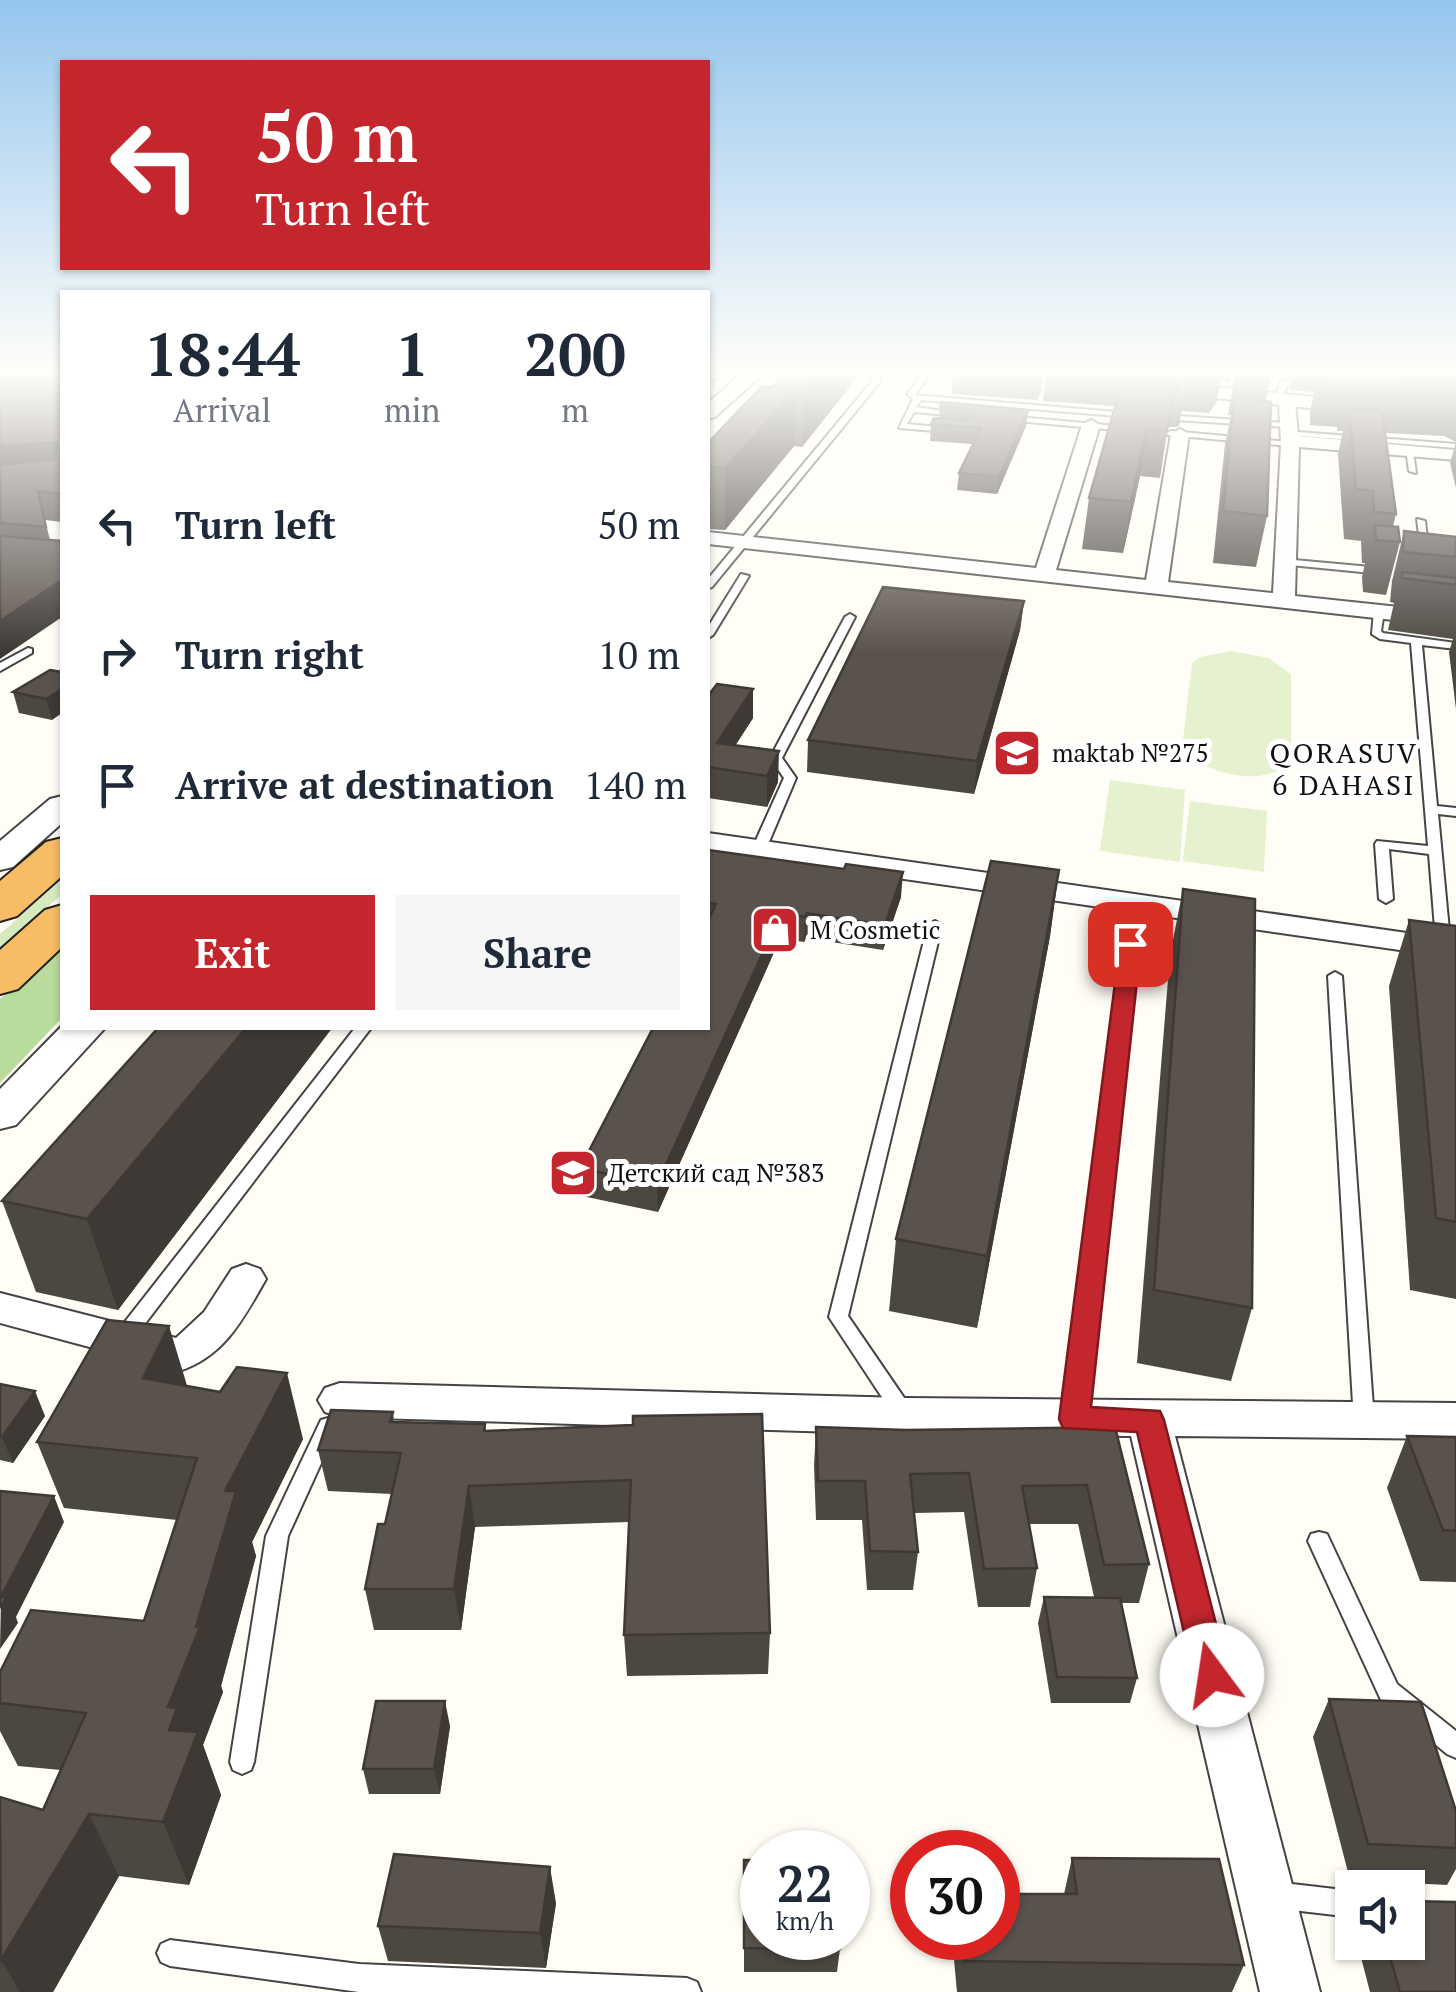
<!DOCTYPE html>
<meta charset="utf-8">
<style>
:root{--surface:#fff;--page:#f6f6f7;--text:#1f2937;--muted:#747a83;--accent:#c4262e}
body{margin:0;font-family:"PT Serif",serif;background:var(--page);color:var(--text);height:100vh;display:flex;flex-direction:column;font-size:38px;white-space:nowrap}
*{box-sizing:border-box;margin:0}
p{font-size:32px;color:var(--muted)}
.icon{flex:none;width:55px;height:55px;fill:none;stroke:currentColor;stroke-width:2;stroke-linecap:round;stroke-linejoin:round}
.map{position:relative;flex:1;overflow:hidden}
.drawer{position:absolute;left:60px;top:290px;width:650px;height:740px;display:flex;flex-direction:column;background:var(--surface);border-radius:0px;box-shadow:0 2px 8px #0004}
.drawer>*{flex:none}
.banner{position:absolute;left:60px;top:60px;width:650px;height:210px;border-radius:0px;box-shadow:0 2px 8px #0004;background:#c4262e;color:#fff;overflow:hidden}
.buttons{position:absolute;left:1335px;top:1870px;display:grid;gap:20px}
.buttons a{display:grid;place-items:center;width:90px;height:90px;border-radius:0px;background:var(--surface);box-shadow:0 2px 8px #0004;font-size:50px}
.speed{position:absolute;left:740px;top:1830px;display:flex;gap:20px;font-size:50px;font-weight:700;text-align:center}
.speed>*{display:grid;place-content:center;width:130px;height:130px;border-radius:50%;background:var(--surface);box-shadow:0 2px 8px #0004;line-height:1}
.speed small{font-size:25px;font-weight:400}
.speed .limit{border:15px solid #d22;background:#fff;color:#111}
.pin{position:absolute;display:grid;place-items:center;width:85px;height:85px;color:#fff;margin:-42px;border-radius:20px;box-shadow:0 5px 15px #0006}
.me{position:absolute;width:110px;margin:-55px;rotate:346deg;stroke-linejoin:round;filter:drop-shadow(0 0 8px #0008)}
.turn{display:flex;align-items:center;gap:35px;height:210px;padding:0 30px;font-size:45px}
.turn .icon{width:130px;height:130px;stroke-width:2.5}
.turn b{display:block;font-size:70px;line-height:85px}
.eta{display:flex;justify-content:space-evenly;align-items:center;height:170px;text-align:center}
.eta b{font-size:60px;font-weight:700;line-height:70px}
.cta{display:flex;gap:20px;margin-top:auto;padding:20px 30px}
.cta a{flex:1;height:115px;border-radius:0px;background:var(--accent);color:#fff;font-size:40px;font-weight:700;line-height:115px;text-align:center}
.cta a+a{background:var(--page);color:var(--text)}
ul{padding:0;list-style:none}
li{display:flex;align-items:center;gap:30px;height:130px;padding:0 30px}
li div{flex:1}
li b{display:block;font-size:38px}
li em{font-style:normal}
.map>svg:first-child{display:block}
.green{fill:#d5ebbd}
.forest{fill:#b9dc9c}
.pitch{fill:#e6f2cf}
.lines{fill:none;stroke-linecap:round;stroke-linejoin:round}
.service-casing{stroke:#444;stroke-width:4}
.minor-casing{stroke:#444;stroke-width:4}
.tertiary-casing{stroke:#444;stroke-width:4}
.trunk-casing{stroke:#222;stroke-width:4}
.service{fill:#fff;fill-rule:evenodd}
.minor{fill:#fff;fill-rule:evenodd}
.tertiary{fill:#fff;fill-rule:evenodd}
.trunk{fill:#f7bc64;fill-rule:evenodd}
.wall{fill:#4d4742}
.shaded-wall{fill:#3f3936}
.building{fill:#5a524d;stroke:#3f3936;stroke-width:2.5}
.route{fill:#c4262e;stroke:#7f191e;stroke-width:2.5}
.labels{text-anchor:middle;stroke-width:10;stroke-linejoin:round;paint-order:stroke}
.poi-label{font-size:25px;fill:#111;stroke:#fff;text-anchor:start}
.neighbourhood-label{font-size:28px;letter-spacing:2.5px;fill:#111;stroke:#fff}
</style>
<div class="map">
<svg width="1456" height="1992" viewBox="0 0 1456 1992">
<rect width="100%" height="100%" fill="#fffdf5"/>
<polygon class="green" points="62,879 62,894 0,950 0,934"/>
<polygon class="forest" points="62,940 62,1018 0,1083 0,999"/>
<g class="pitch">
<path d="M 1231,651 L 1269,658 L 1291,674 L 1291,761 C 1265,789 1205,775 1182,748 L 1192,663 L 1200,657 Z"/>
<polygon points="1110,780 1185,790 1180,862 1100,851"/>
<polygon points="1190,801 1267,811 1264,872 1183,861"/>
</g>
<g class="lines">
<g class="service-casing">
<g id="service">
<polygon points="872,374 880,374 880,382 712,587 708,588 708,579 873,380"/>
<polygon points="923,374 930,374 915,395 1129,413 1133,415 1129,417 921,400 916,407 963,414 959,416 914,412 907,424 950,428 951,430 947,432 899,428 913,399 907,394"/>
<polygon points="1312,379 1309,383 1287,385 1280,403 1273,401 1281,381"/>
<polygon points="1162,415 1287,423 1291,425 1287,427 1159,419 1158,417"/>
<polygon points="1007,416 1128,427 1132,429 1128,431 1004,420 1004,416"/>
<polygon points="1171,431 1290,442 1294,444 1290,446 1168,435 1167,433"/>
<polygon points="1285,431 1456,444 1456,448 1288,435 1285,435"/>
<polygon points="1406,449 1413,451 1416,473 1409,471"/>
<polygon points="1417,519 1425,521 1429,554 1421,552"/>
<polygon points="1283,559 1382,568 1387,571 1382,574 1280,564 1280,560"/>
<polygon points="741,574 749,576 713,635 708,638 708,627"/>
<polygon points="1379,608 1384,611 1381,631 1383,633 1456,643 1456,649 1422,645 1437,806 1456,808 1456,816 1438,814 1450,941 1443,945 1436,941 1429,854 1389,849 1393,899 1386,903 1379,899 1375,844 1377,841 1428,846 1411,643 1380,639 1372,634 1374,611"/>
<polygon points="850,614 855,617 782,758 796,778 766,849 764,852 754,852 752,849 784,778 770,758 845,617"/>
<polygon points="28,648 32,649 32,653 0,671 0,663"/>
<polygon points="935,921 942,925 848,1316 911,1408 914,1414 911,1420 904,1422 897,1420 829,1317 928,925"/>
<polygon points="1131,939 1138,943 1085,1416 1082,1422 1075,1424 1068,1422 1065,1416 1124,943"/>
<polygon points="1335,972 1342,976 1374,1421 1371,1427 1364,1429 1357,1427 1354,1421 1328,976"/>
<polygon points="355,1028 371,1028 131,1342 124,1344 117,1342 114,1337 117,1332"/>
<polygon points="328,1418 335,1420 338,1426 288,1536 254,1762 251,1770 242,1774 233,1770 230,1762 266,1536 321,1420"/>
<polygon points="1319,1532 1327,1534 1397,1684 1456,1731 1456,1758 1447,1754 1381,1700 1308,1541 1311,1534"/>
<polygon points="1275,1882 1352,1891 1352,1917 1275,1908 1266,1904 1262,1895 1266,1886"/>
<polygon points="170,1940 359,1964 687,1978 697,1982 701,1992 359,1992 170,1966 161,1962 157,1953 161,1944"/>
</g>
</g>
<g class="minor-casing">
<g id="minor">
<polygon points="1287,397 1295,402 1298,436 1456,450 1456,460 1299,447 1295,596 1456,613 1456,627 708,544 708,532 1036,568 1082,425 1091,420 1100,425 1056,570 1146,580 1171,434 1180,429 1189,434 1168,582 1273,593 1281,444 1279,402"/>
<polygon points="708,833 1456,940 1456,958 708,851"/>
<path d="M 246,1264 L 260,1269 L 266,1279 C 243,1319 225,1356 179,1371 L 0,1323 L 0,1293 L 176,1338 L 204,1312 L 232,1269 Z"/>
<polygon points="340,1383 905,1398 1456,1403 1456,1439 1175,1436 1320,1992 1260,1992 1131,1436 905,1434 340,1417 325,1412 318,1400 325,1388"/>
</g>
</g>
<g class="tertiary-casing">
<g id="tertiary">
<polygon points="741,374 763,374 715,417 708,419 708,403"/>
<polygon points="1165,382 1432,409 1449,385 1456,383 1456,403 1449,420 1442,422 1158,392 1155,388"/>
<polygon points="62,796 62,823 13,867 0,870 0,841 50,799"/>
<polygon points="62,1026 105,1028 16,1125 0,1129 0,1089"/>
</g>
</g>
<g class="trunk-casing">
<g id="trunk">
<polygon points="708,374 724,374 708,383"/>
<polygon points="62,838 62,876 17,916 0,921 0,881 46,842"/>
<polygon points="62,905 62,947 18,989 0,994 0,950 45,910"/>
</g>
</g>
<use href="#service" class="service"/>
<use href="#minor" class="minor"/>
<use href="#tertiary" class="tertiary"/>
<use href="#trunk" class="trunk"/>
</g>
<g class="wall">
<polygon points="0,374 62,374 62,522 45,520 50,540 0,659"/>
<polygon points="784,374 860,374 802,447 794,446 725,530 708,529 708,443 772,387"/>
<polygon points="953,374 1043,374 1041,392 1037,400 952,394"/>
<polygon points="1046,374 1184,374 1179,409 1185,374 1233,374 1228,383 1220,382 1217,401 1209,413 1181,411 1179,426 1175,427 1168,427 1160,478 1140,476 1123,553 1082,549 1089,498 1116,403 1113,406 1043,401"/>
<polygon points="1235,374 1271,374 1266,401 1267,516 1256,567 1213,563 1225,444 1231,415 1228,415"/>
<polygon points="1284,374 1456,374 1447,382 1456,382 1456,442 1444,436 1385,433 1396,514 1393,526 1400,542 1386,595 1363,592 1362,577 1365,563 1362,563 1361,541 1344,539 1338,454 1343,431 1337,431 1337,427 1310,425 1310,412 1314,392 1289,390 1292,377 1284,377"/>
<polygon points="940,407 1028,410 1026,426 997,494 957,490 959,473 973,444 930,441 931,424 939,418"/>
<polygon points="1456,442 1456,488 1450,463"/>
<polygon points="1404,531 1456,536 1456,709 1449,652 1453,639 1388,630 1394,603 1390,602 1392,581"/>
<polygon points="1024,601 1020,630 974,794 807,772 808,740"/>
<polygon points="62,672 52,720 19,713 13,692"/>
<polygon points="708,696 753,718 735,746 778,782 767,807 708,798"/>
<polygon points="708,850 901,897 883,950 806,938 804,942 780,939 658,1212 582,1196 580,1168 708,1028"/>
<polygon points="1059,870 1050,936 977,1328 889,1311 896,1239"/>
<polygon points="1183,889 1252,1308 1231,1381 1137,1363 1170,955"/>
<polygon points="1409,920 1456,926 1456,1299 1410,1290 1389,986"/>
<polygon points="158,1028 332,1028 118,1310 36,1292 2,1201"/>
<polygon points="0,1384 45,1416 13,1463 0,1460"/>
<polygon points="187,1386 303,1439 252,1542 256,1556 221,1686 223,1692 203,1745 221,1795 189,1885 119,1876 53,1992 0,1992 0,1797 43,1810 61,1770 18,1766 0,1731 0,1672 144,1621 177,1520 64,1508 37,1442"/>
<polygon points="393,1412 394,1422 485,1424 486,1431 633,1425 770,1633 768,1674 627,1676 624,1635 629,1522 475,1527 461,1630 374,1630 365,1589 385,1524 392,1494 328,1491 318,1450"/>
<polygon points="816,1427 906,1430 1115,1427 1149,1564 1139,1603 1122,1603 1137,1678 1130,1703 1051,1703 1038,1623 1044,1597 1094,1597 1078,1524 1029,1524 1037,1568 1030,1607 978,1607 964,1512 914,1513 918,1552 913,1590 867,1590 862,1520 816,1520 814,1466"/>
<polygon points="1407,1436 1456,1437 1456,1582 1420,1581 1387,1488"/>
<polygon points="1329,1699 1456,1811 1456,1869 1447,1885 1350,1880 1313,1737"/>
<polygon points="450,1726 440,1794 369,1794 363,1769"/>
<polygon points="1072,1858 1244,1965 1232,1992 957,1992 952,1938 998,1938 1064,1894"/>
<polygon points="744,1860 840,1949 837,1972 744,1972"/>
<polygon points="556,1903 546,1968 388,1961 378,1926"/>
<polygon points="1357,1942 1408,1942 1456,1992 1370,1992"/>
</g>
<g class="shaded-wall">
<polygon points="817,374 860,374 802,447 804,390"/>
<polygon points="1040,374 1043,374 1041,392 1037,400"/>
<polygon points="1117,374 1125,374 1122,395 1113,406"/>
<polygon points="1216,374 1221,374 1217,401 1209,413"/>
<polygon points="1446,374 1456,374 1456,380 1448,381 1442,388"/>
<polygon points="796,390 794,446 725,530 725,468"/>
<polygon points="1028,410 1026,426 997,494 999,477"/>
<polygon points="1181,410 1179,426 1175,427 1178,411"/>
<polygon points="1147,429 1140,476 1123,553 1131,502"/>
<polygon points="58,442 62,461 0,474 0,446"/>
<polygon points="62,580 62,617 0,659 0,621"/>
<polygon points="1024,601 1020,630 974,794 977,761"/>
<polygon points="62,689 62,713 52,720 46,699"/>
<polygon points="753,689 753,718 720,769 717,743"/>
<polygon points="779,751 778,782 767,807 767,776"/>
<polygon points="1059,870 1050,936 977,1328 987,1256"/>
<polygon points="903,872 901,897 883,950 885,925"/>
<polygon points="781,913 780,939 658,1212 657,1184"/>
<polygon points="807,913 806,938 804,942 805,917"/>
<polygon points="246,1028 332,1028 118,1310 87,1219"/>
<polygon points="169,1326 189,1392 143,1378"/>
<polygon points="287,1373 303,1439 252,1542 256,1556 221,1686 223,1692 203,1745 221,1795 189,1885 163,1822 169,1730 168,1707 196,1627 225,1491"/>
<polygon points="35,1391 45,1416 13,1463 2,1437"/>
<polygon points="469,1486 475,1527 461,1630 454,1589"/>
<polygon points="54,1496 64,1522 16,1617 18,1623 0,1649 1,1597"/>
<polygon points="445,1701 450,1726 440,1794 434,1769"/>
<polygon points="89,1814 119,1876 53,1992 20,1992 1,1960"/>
<polygon points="550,1867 556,1903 546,1968 540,1933"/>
</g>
<g class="building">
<polygon points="59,374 62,374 62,494 38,491 46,527 0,523 0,465 55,459 58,442 0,446 0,382 59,378"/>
<polygon points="784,374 817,374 804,390 789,389 796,390 725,468 708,467 708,443 762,386 772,387"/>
<polygon points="1319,374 1369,374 1456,382 1456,393 1346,388 1346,384 1319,382"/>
<polygon points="1120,389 1174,393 1167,430 1147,429 1131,502 1089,498"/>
<polygon points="1234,398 1271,402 1267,516 1223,511"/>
<polygon points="942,402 1028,410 999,477 959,473 981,428 931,424 934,418 967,420 975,416 968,409 940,407"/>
<polygon points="1349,408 1382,411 1396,514 1374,512 1373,491 1356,489"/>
<polygon points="1375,525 1398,527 1400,542 1376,540"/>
<polygon points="1404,531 1456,537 1456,557 1403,552"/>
<polygon points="0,536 62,541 62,580 0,621"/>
<polygon points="1402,572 1456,578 1456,585 1402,578"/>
<polygon points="883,587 1024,601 977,761 808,740"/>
<polygon points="50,670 62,672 62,689 46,699 13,692"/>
<polygon points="717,684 753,689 717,743 779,751 767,776 708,767 708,696"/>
<polygon points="708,850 844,869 846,864 903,872 885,925 807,913 805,917 781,913 657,1184 580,1168 653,1028 708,1028 708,920 716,904 708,903"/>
<polygon points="991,861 1059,870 987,1256 896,1239"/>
<polygon points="1183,889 1255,899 1252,1308 1154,1290"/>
<polygon points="1409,920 1456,926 1456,1222 1436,1218"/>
<polygon points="158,1028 246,1028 87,1219 2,1201"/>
<polygon points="107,1320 169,1326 143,1378 220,1392 237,1367 287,1373 225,1491 236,1491 196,1627 200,1627 168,1707 177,1708 169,1730 198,1732 163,1822 89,1814 1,1960 0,1797 43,1810 86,1713 0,1703 0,1672 31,1610 144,1621 197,1458 37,1442"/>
<polygon points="0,1384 35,1391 2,1437 0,1437"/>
<polygon points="331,1410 393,1412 390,1422 485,1424 484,1431 633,1425 633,1416 762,1414 770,1633 624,1635 631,1480 469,1486 454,1589 365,1589 378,1524 385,1524 401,1453 318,1450"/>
<polygon points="816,1427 906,1430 1115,1427 1149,1564 1104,1565 1087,1485 1022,1486 1037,1568 984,1569 969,1473 910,1474 918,1552 870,1551 865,1481 818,1481"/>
<polygon points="1407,1436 1456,1437 1456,1531 1443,1530"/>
<polygon points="0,1491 54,1496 1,1597 7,1598 0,1607"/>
<polygon points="1044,1597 1120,1598 1137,1678 1057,1677"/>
<polygon points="1329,1699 1421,1702 1456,1811 1456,1848 1368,1844"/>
<polygon points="376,1701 445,1701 434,1769 363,1769"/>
<polygon points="394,1854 550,1867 540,1933 378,1926"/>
<polygon points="1072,1858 1219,1859 1244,1965 964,1961 962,1938 998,1938 998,1894 1077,1894"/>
<polygon points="744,1860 762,1860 762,1938 839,1938 840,1949 744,1948"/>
<polygon points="1408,1901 1456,1902 1456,1992 1400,1992 1386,1942 1408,1942"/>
</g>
<linearGradient id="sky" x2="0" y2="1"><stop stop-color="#95c6ee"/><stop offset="0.57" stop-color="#fffefa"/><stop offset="1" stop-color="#fffefa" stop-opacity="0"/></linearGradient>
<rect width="1456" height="653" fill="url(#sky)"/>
<polygon class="route" points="1130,937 1141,944 1091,1407 1160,1411 1164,1420 1229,1675 1224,1687 1212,1692 1199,1687 1194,1675 1137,1432 1063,1428 1059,1419 1120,944"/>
<defs>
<g id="school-square" transform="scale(2.5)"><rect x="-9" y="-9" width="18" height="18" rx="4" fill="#c4262e" stroke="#fff"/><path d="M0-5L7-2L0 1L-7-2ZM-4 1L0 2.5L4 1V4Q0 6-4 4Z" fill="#fff"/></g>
<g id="shop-square" transform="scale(2.5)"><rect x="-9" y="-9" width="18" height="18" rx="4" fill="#c4262e" stroke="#fff"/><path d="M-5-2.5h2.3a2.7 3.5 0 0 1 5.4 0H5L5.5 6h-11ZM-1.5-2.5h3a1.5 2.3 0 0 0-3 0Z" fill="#fff"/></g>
</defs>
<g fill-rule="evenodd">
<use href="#school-square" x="1017" y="753"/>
<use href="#shop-square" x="775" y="930"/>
<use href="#school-square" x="573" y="1173"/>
</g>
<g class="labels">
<g class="poi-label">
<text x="1052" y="762">maktab №275</text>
<text x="810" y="939">M Cosmetic</text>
<text x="608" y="1182">Детский сад №383</text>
</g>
<g class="neighbourhood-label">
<text x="1344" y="763">QORASUV<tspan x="1344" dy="32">6 DAHASI</tspan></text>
</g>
</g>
</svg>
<div class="buttons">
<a><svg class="icon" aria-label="sound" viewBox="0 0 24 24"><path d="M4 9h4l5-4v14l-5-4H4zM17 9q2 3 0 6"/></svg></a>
</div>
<div class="speed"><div>22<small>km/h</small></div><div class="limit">30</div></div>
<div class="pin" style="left:1130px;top:944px;background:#d93025"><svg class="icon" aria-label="arrive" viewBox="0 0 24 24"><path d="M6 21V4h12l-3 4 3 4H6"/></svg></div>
<svg class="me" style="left:1212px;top:1675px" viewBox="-20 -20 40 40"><circle r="19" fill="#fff"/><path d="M0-13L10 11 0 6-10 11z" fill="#c4262e"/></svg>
<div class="banner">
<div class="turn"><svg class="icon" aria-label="left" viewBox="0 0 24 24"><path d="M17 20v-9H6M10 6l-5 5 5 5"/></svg><div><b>50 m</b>Turn left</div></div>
</div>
<section class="drawer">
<div class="eta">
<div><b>18:44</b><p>Arrival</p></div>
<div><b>1</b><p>min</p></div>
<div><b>200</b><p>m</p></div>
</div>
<ul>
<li><svg class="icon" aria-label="left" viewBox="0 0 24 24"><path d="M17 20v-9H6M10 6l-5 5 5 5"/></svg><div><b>Turn left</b></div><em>50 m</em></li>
<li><svg class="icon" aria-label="right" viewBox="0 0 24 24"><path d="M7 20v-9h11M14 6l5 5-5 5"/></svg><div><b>Turn right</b></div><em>10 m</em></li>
<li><svg class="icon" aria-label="arrive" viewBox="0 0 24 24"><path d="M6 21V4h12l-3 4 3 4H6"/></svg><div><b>Arrive at destination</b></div><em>140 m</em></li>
</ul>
<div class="cta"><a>Exit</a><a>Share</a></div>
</section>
</div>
